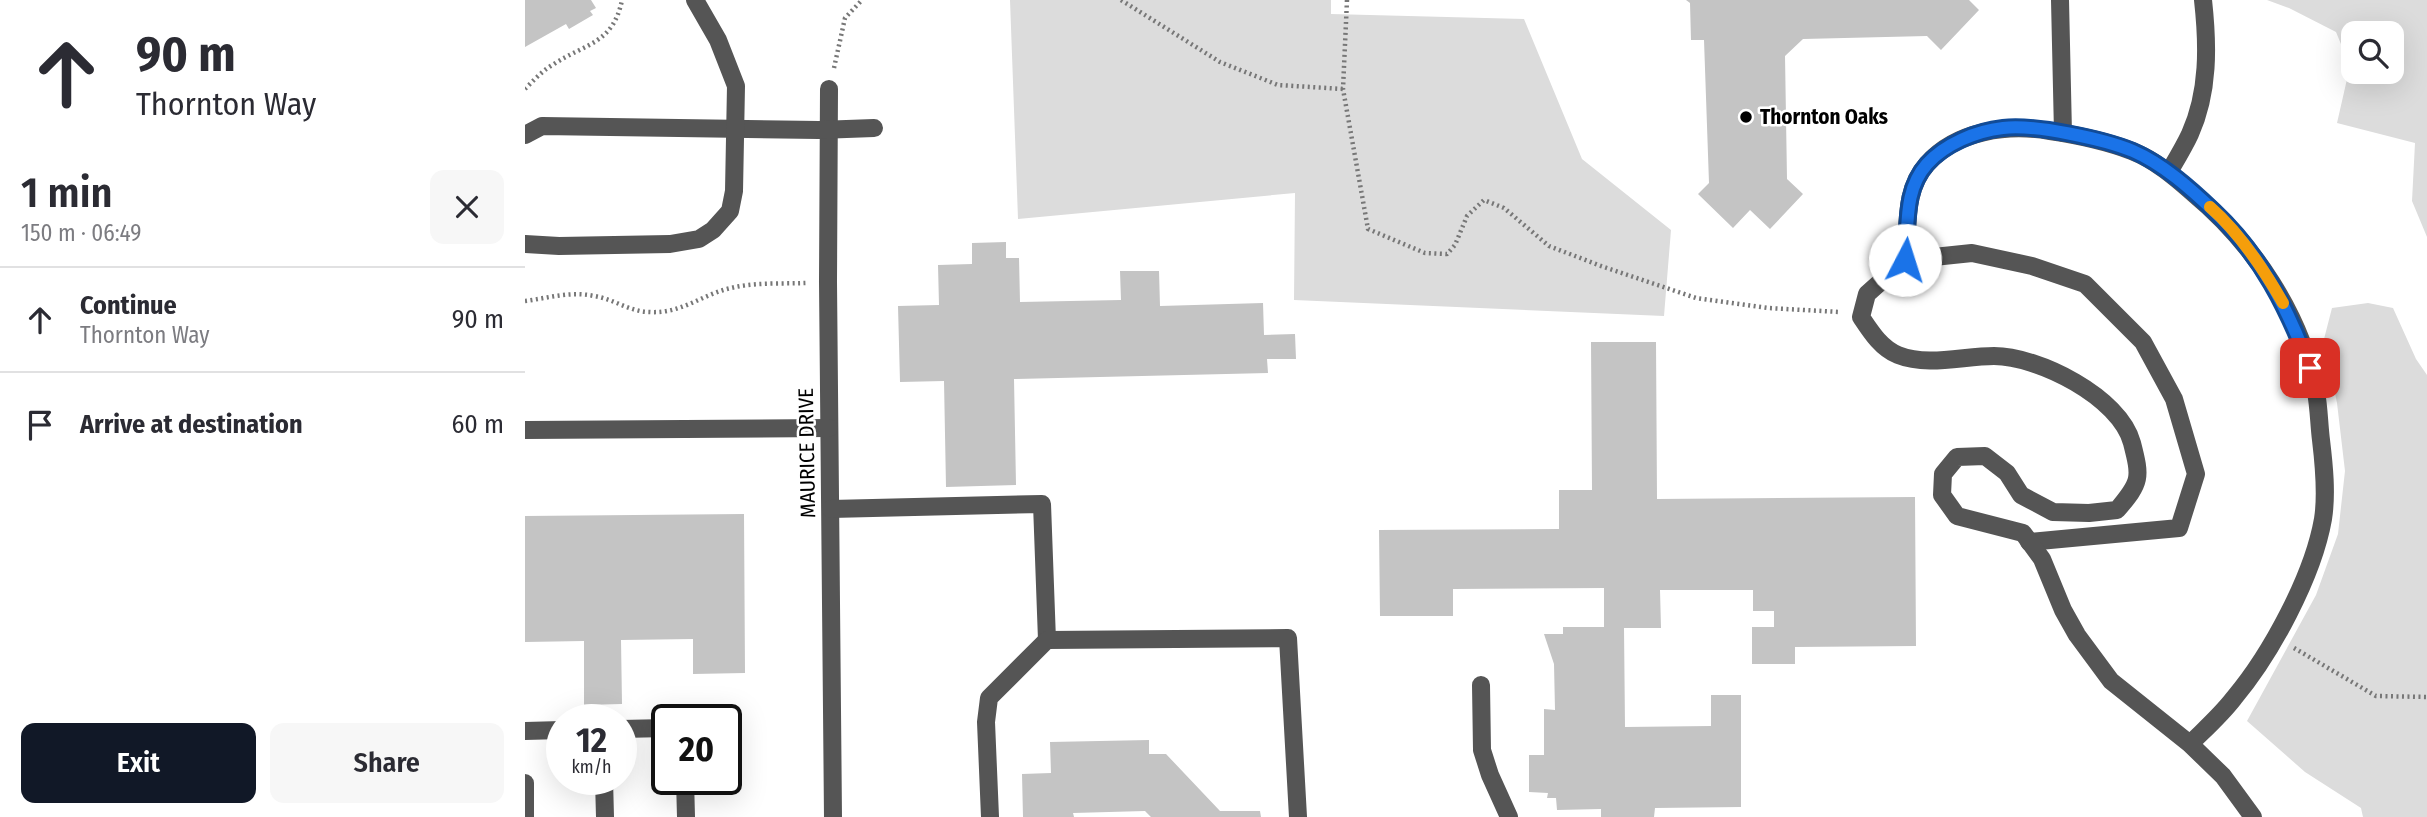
<!DOCTYPE html>
<meta charset="utf-8">
<style>
:root{--surface:#fff;--page:#f7f7f7;--text:#2b2b33;--muted:#7c7c81;--line:#e1e1e2;--accent:#111827}
body{margin:0;font-family:"Fira Sans Condensed",sans-serif;background:var(--page);color:var(--text);height:100vh;display:flex;flex-direction:column;font-size:26px;white-space:nowrap}
*{box-sizing:border-box;margin:0}
p{font-size:23px;color:var(--muted)}
.icon{flex:none;width:38px;height:38px;fill:none;stroke:currentColor;stroke-width:2;stroke-linecap:round;stroke-linejoin:round}
.map{position:relative;flex:1;overflow:hidden}
.drawer{display:flex;flex-direction:column;background:var(--surface);width:525px}
.drawer>*{flex:none}
.top-card{background:#fff;color:var(--text);overflow:hidden}
.tools{position:absolute;left:1816px;top:21px;display:grid;gap:14px}
.tools a{display:grid;place-items:center;width:63px;height:63px;border-radius:14px;background:var(--surface);box-shadow:0 7px 28px #0002;font-size:35px}
.speed{position:absolute;left:21px;top:704px;display:flex;gap:14px;font-size:35px;font-weight:700;text-align:center}
.speed>*{display:grid;place-content:center;width:91px;height:91px;border-radius:50%;background:var(--surface);box-shadow:0 7px 28px #0002;line-height:1}
.speed small{font-size:18px;font-weight:400}
.speed .limit{border:4px solid #111;border-radius:10px;background:#fff;color:#111}
.pin{position:absolute;display:grid;place-items:center;width:60px;height:60px;color:#fff;margin:-30px;border-radius:14px;box-shadow:0 4px 10px #0006}
.me{position:absolute;width:77px;margin:-38px;rotate:5deg;stroke-linejoin:round;filter:drop-shadow(0 0 5px #0008)}
.turn{display:flex;align-items:center;gap:24px;height:147px;padding:0 21px;font-size:32px}
.turn .icon{width:91px;height:91px;stroke-width:2.5}
.turn b{display:block;font-size:49px;line-height:60px}
.round{display:grid;place-items:center;flex:none;width:74px;height:74px;border-radius:14px;background:var(--page)}
.headline{display:flex;align-items:center;justify-content:space-between;height:119px;padding:0 21px}
h1{font-size:42px;font-weight:600;line-height:52px}
.action{display:flex;gap:14px;margin-top:auto;padding:14px 21px}
.action a{flex:1;height:80px;border-radius:14px;background:var(--accent);color:#fff;font-size:28px;font-weight:600;line-height:80px;text-align:center}
.action a+a{background:var(--page);color:var(--text)}
ul{padding:0;list-style:none}
li{display:flex;align-items:center;gap:21px;height:105px;padding:0 21px;border-top:2px solid var(--line)}
li div{flex:1}
li b{display:block;font-size:26px}
li em{font-style:normal}
main{display:flex;flex:1;min-height:0}
.map>svg:first-child{display:block}
.green{fill:#dcdcdc;fill-rule:evenodd}
.building{fill:#c4c4c4}
.lines{fill:none;stroke-linecap:round;stroke-linejoin:round}
.path{stroke:#777;stroke-width:4.5;stroke-dasharray:2 3.5;stroke-linecap:butt}
.minor{stroke:#555;stroke-width:18}
.route-casing{stroke:#114b97;stroke-width:18}
.route{stroke:#1a73e8;stroke-width:12}
.slow{stroke:#f59e0b;stroke-width:12}
.poi-dot{fill:#000;stroke:#fff;stroke-width:2.5}
.labels{text-anchor:middle;stroke-width:5;stroke-linejoin:round;paint-order:stroke}
.poi-label{font-size:21px;font-weight:bold;fill:#000;stroke:#fff;text-anchor:start}
.street-label{font-size:21px;fill:#000;stroke:#fff}
</style>
<main>
<section class="drawer">
<div class="top-card">
<div class="turn"><svg class="icon" aria-label="ahead" viewBox="0 0 24 24"><path d="M12 20V5M6 11l6-6 6 6"/></svg><div><b>90 m</b>Thornton Way</div></div>
</div>
<div class="headline"><div><h1>1 min</h1><p>150 m · 06:49</p></div><a class="round"><svg class="icon" aria-label="close" viewBox="0 0 24 24"><path d="M6 6l12 12M18 6L6 18"/></svg></a></div>
<ul>
<li><svg class="icon" aria-label="ahead" viewBox="0 0 24 24"><path d="M12 20V5M6 11l6-6 6 6"/></svg><div><b>Continue</b><p>Thornton Way</p></div><em>90 m</em></li>
<li><svg class="icon" aria-label="arrive" viewBox="0 0 24 24"><path d="M6 21V4h12l-3 4 3 4H6"/></svg><div><b>Arrive at destination</b></div><em>60 m</em></li>
</ul>
<div class="action"><a>Exit</a><a>Share</a></div>
</section>
<div class="map">
<svg width="1902" height="817" viewBox="0 0 1902 817">
<rect width="100%" height="100%" fill="#fff"/>
<g class="green">
<polygon points="485,0 806,0 806,14 999,19 1057,159 1146,230 1139,316 769,300 770,193 493,219"/>
<path d="M 1742,0 L 1902,0 L 1902,237 L 1887,201 L 1890,143 L 1812,123 L 1825,66 L 1811,32 L 1764,8 ZM 1829,33 L 1867,33 L 1867,72 L 1829,72 Z"/>
<polygon points="1843,303 1868,308 1891,359 1902,375 1902,817 1838,817 1836,808 1780,772 1722,721 1791,595 1813,534 1820,471 1812,403 1799,339 1807,308"/>
</g>
<g class="building">
<polygon points="0,0 66,0 71,8 65,11 68,15 44,29 41,24 0,47"/>
<polygon points="1161,0 1444,0 1454,10 1416,50 1402,36 1278,39 1260,56 1262,179 1278,194 1245,229 1225,210 1208,228 1173,194 1184,183 1179,40 1166,40 1165,3"/>
<polygon points="481,242 481,258 494,258 495,302 596,300 595,271 634,271 635,306 738,303 739,335 770,334 771,359 742,359 743,373 489,379 491,485 421,487 419,381 375,382 373,306 414,305 413,265 447,264 447,243"/>
<polygon points="1066,342 1131,342 1132,499 1390,497 1391,646 1270,647 1270,664 1227,664 1227,627 1249,627 1249,611 1228,611 1228,590 1135,590 1136,628 1099,628 1100,727 1186,726 1186,695 1216,695 1216,807 1130,808 1129,817 1076,817 1076,809 1032,810 1031,798 1022,798 1023,793 1004,792 1004,755 1019,755 1019,709 1030,710 1029,664 1019,634 1038,634 1038,627 1079,627 1079,588 928,589 928,616 855,616 854,530 1034,529 1034,490 1067,490"/>
<polygon points="219,514 220,673 168,674 168,639 96,640 97,704 59,705 59,641 0,642 0,516"/>
<polygon points="624,740 624,754 641,754 695,811 735,811 736,817 626,817 620,811 548,813 549,817 498,817 497,774 526,773 525,742"/>
</g>
<g class="lines">
<g class="path">
<polyline points="596,0 695,62 753,85 818,89"/>
<polyline points="822,0 818,89 843,229 900,253 922,254 930,245 942,216 959,200 979,208 1024,246 1076,266 1171,298 1243,308 1315,312"/>
<polyline points="309,68 320,18 337,0"/>
<path d="M 0,89 C 9,80 18,70 29,64 C 61,43 88,44 97,0"/>
<path d="M 0,301 C 23,298 46,291 69,296 C 89,299 105,312 125,312 C 156,314 178,294 206,288 C 230,282 257,284 281,283"/>
<polyline points="1769,648 1851,696 1902,697"/>
</g>
<g class="minor">
<polyline points="1535,0 1538,133"/>
<polyline points="304,89 303,282 308,817"/>
<polyline points="0,135 17,126 294,130 349,128"/>
<path d="M 1644,172 C 1651,160 1659,147 1665,134 C 1684,92 1683,45 1678,0"/>
<polyline points="0,244 34,246 145,244 174,239 188,230 205,211 209,191 211,86 193,40 170,0"/>
<polyline points="1380,260 1447,253 1507,266 1560,284 1618,342 1649,399 1671,474 1654,528 1504,542"/>
<polyline points="0,430 304,428"/>
<polyline points="306,509 517,504 522,640"/>
<polyline points="956,685 957,750 965,775 984,817"/>
<polyline points="96,729 142,728"/>
<polyline points="0,731 37,730"/>
<path d="M 1665,744 C 1680,729 1696,715 1709,698 C 1746,654 1788,576 1798,519 C 1802,494 1799,465 1796,440 C 1794,424 1794,408 1791,392 C 1776,314 1728,243 1668,193 C 1650,177 1630,160 1607,151 C 1581,141 1552,135 1525,131 C 1483,124 1432,130 1402,164 C 1378,191 1384,227 1380,260 L 1342,294 L 1336,317 C 1346,332 1356,348 1373,355 C 1403,367 1438,356 1469,356 C 1513,356 1595,397 1607,443 C 1616,478 1616,482 1592,510 L 1564,513 L 1528,512 L 1496,495 L 1482,473 L 1460,456 L 1432,457 L 1418,474 L 1417,495 L 1432,516 L 1498,533 L 1517,559 L 1538,610 L 1552,635 L 1586,681 L 1665,744 L 1698,776 L 1728,817"/>
<polyline points="79,779 80,817"/>
<polyline points="160,779 161,817"/>
<polyline points="0,783 0,817"/>
<polyline points="465,817 461,722 464,698 522,640 763,638 773,817"/>
</g>
</g>
<g class="lines">
<g class="route-casing">
<path id="route" d="M 1380,260 C 1384,227 1378,191 1402,164 C 1420,144 1451,131 1478,128 C 1509,124 1579,139 1608,151 C 1638,164 1666,189 1689,211 C 1736,255 1763,309 1785,368"/>
</g>
<use href="#route" class="route"/>
<path class="slow" d="M 1685,207 C 1715,233 1738,268 1758,303"/>
</g>
<circle class="poi-dot" cx="1221" cy="117" r="7"/>
<g class="labels">
<g class="poi-label">
<text x="1235" y="124">Thornton Oaks</text>
</g>
<g class="street-label">
<text transform="translate(282 453) rotate(-91)" y="7">MAURICE DRIVE</text>
</g>
</g>
</svg>
<div class="tools">
<a><svg class="icon" aria-label="search" viewBox="0 0 24 24"><circle cx="10" cy="10" r="6"/><path d="M15 15l6 6"/></svg></a>
</div>
<div class="speed"><div>12<small>km/h</small></div><div class="limit">20</div></div>
<div class="pin" style="left:1785px;top:368px;background:#d93025"><svg class="icon" aria-label="arrive" viewBox="0 0 24 24"><path d="M6 21V4h12l-3 4 3 4H6"/></svg></div>
<svg class="me" style="left:1380px;top:260px" viewBox="-20 -20 40 40"><circle r="19" fill="#fff"/><path d="M0-13L10 11 0 6-10 11z" fill="#1a73e8"/></svg>
</div>
</main>
